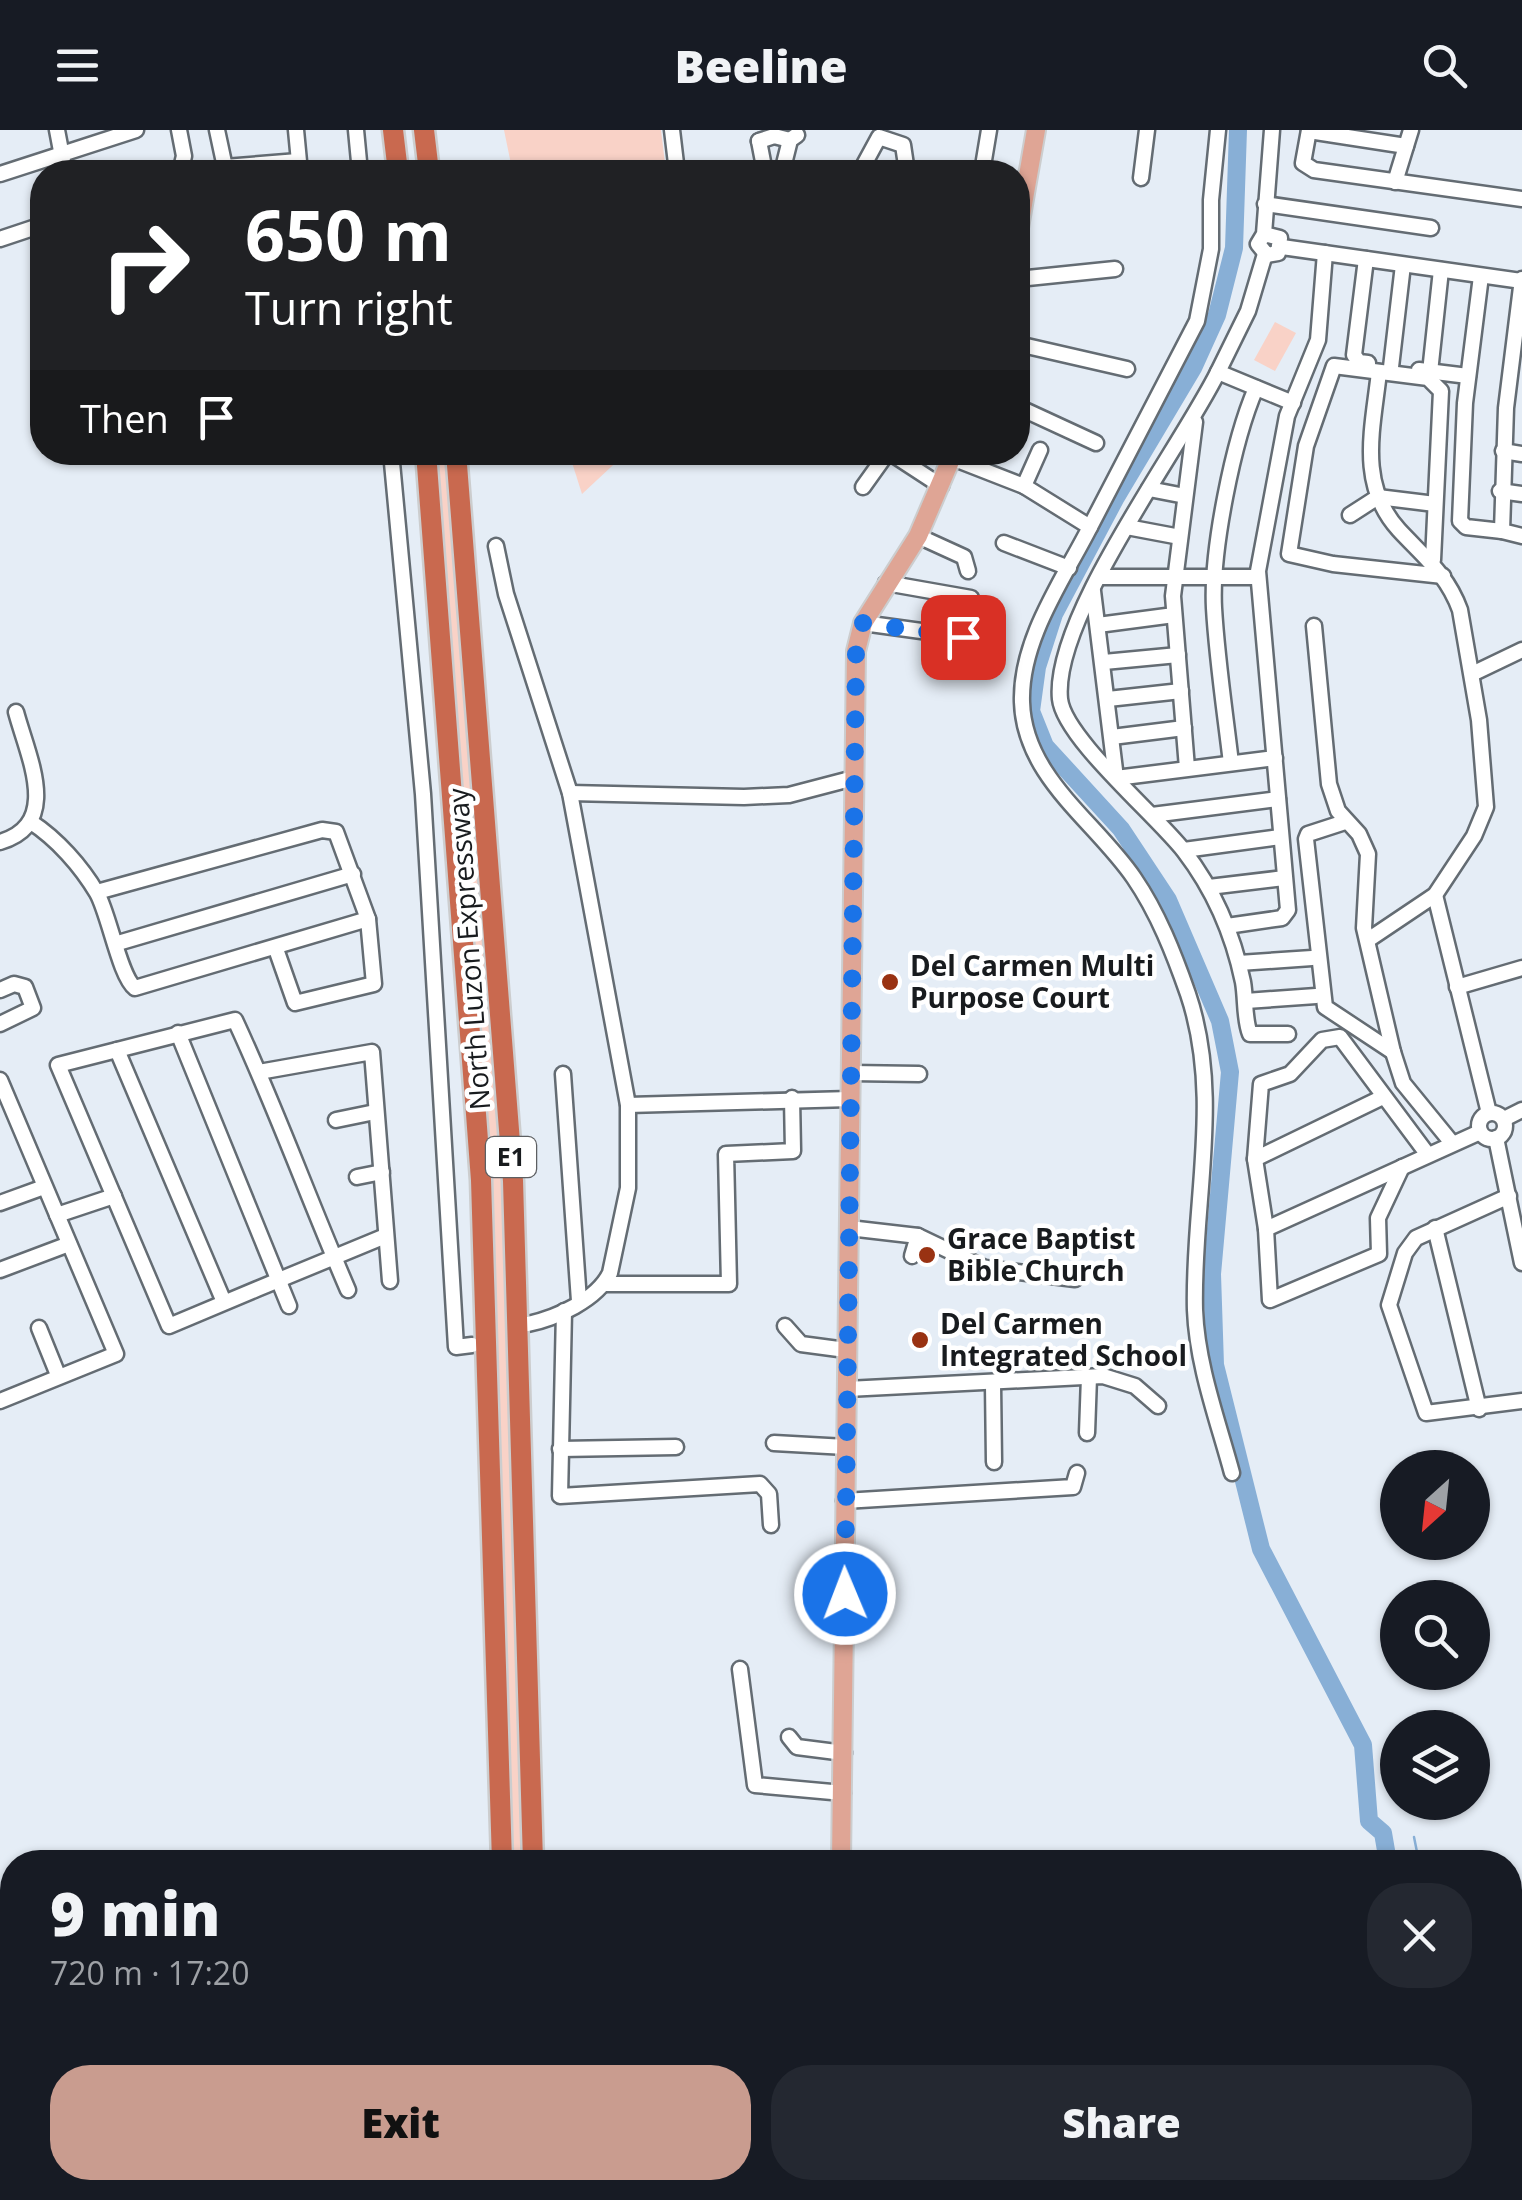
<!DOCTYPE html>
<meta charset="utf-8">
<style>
:root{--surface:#171b24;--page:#242831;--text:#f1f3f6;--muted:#9ea1a6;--accent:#c99c8f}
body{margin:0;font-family:"Open Sans",sans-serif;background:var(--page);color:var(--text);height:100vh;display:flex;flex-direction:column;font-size:38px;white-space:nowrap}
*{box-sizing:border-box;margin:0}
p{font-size:32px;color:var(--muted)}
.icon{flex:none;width:55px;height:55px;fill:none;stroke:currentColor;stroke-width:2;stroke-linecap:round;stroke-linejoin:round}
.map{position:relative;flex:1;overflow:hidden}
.details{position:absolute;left:0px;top:1720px;width:1522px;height:350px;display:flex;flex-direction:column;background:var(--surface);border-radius:40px 40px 0 0;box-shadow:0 2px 8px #0004}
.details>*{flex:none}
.guide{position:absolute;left:30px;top:30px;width:1000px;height:305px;border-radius:40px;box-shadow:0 2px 8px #0004;background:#202124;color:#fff;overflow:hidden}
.needle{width:65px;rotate:207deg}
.tools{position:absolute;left:1380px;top:1320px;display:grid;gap:20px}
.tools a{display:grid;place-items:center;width:110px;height:110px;border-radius:50%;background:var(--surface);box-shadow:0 2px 8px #0004;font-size:50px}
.pin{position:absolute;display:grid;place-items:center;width:85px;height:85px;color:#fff;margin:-42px;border-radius:20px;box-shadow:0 5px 15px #0006}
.me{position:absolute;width:110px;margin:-55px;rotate:359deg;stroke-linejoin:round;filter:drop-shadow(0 0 8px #0008)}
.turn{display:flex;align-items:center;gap:35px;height:210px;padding:0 50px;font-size:45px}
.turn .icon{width:130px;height:130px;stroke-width:2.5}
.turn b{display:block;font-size:70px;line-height:85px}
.then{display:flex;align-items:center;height:95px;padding:0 50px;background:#0003;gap:20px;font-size:38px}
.round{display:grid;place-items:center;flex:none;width:105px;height:105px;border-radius:40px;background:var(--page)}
.summary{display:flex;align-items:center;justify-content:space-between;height:170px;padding:0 50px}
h1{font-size:60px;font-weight:800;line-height:75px}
.primary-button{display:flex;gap:20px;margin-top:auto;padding:20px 50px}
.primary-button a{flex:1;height:115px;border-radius:40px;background:var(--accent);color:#111;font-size:40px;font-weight:800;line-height:115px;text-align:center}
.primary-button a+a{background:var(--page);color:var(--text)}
header{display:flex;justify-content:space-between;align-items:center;height:130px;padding:0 50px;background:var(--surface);font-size:45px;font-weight:800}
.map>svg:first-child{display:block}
.green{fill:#f9d2c7}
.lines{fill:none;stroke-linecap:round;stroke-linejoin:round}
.stream{stroke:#88afd6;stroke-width:2.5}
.river{stroke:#88afd6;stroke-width:18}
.minor-casing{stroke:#646c73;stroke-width:19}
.major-casing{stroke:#cccdce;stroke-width:22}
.highway-casing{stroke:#cccdce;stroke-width:25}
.minor{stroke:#fff;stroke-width:14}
.major{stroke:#dfa595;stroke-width:18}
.highway{stroke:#c9694f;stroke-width:20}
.route{stroke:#1a73e8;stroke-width:18;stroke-dasharray:0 32.4}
.poi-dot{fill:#993212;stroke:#fff;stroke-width:4}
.labels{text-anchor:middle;stroke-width:9;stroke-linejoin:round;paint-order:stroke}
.shield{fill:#fff;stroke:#5d5f62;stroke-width:2.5}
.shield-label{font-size:25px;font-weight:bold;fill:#181b1e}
.street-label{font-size:28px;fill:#181b1e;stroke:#fff}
.poi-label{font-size:28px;font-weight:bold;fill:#181b1e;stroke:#fff;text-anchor:start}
</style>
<header><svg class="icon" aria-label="menu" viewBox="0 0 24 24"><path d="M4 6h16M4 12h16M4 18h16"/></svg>Beeline<svg class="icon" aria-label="search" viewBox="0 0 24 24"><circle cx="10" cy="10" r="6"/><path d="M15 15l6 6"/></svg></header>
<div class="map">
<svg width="1522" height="2070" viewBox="0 0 1522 2070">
<rect width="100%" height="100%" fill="#e5edf6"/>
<g class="green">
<polygon points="504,0 661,0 666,42 494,42 511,34"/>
<polygon points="1275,192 1296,203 1275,241 1254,230"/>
<polygon points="432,323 452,323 509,1106 527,1732 508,1732"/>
<polygon points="569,323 569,322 626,323 582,364"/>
</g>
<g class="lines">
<g class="stream">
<polyline points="1414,1707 1419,1732"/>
<polyline points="1510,1773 1522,1766"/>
</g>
<g class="river">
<polyline points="1238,0 1234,118 1217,185 1193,238 1115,369 1054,484 1037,537 1031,581 1045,616 1121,699 1168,770 1220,891 1230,942 1212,1144 1215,1235 1261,1419 1363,1615 1369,1691 1383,1703 1388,1732"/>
<polyline points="1250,2070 1256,2058"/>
</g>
<g class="minor-casing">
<g id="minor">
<polyline points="57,0 65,42"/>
<polyline points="179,0 184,26 180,42"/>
<polyline points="217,0 226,42"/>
<polyline points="296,0 300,42"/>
<polyline points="356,0 360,42"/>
<polyline points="672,0 677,42"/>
<polyline points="1309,0 1303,33 1314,40 1522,69"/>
<polyline points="1309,1 1406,16"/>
<polyline points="759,11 765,42"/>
<polyline points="759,11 774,6 790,10"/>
<polyline points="225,37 298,31"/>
<polyline points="782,42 790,10 797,5"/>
<polyline points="860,42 879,7 903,15 907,42"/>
<polyline points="982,42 989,0"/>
<polyline points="0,44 136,0"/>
<polyline points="1141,48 1147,0"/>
<polyline points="1395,52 1411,0"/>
<polyline points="1265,74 1431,98"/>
<polyline points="1264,104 1280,108 1278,123 1267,125 1258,114 1264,104 1272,0"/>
<polyline points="0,109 42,95"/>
<polyline points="1282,117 1522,151"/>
<polyline points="1265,124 1248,181 1218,242 1293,273"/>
<polyline points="1366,129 1354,225 1359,232 1368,233"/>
<polyline points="1481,146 1465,273 1460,391 1466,397 1502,401"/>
<polyline points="1018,149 1115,139"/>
<polyline points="1522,149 1506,278 1502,401 1522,406"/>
<polyline points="1018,214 1127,239"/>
<polyline points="1391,237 1403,135"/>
<polyline points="1419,240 1468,246"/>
<path d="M 1218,242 C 1180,319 1052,488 1060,569 C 1064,608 1157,686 1184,721 C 1214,760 1233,804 1243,852 C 1246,869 1244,889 1250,904 L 1288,904"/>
<polyline points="1430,242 1441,140"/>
<polyline points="1018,277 1096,313"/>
<polyline points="1503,321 1522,324"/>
<polyline points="391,322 423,664 456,1217 472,1215"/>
<polyline points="889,322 941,356"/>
<path d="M 952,328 L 1024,356 L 1090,397 C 1063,450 1020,510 1022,572 C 1024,647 1095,691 1134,748 C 1158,783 1174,824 1188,864 C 1223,968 1192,1074 1195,1180 C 1197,1235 1218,1291 1232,1343"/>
<polyline points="1024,356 1040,320"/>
<polyline points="863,357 888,322"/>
<polyline points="1149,359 1185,366"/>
<polyline points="1500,361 1522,364"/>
<polyline points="1350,385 1378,367 1435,374"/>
<polyline points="1090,397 1197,191 1211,119 1211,70 1218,0"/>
<polyline points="1127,397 1180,407"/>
<polyline points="918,406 964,427 968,441"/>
<polyline points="1004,413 1069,438"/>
<path d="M 496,416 L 506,464 L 570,663 L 628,975 L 628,1058 L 610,1143 C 597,1170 556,1188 528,1194"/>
<polyline points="1433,430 1441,261 1428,248 1334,236 1306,316 1289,424 1333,434 1443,446"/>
<polyline points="1100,447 1258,447"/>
<polyline points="886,453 971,468"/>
<polyline points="1093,461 1116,648 1275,628"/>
<polyline points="863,493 994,511"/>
<polyline points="1098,495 1174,485"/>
<polyline points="1314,496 1329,654 1338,681 1359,704 1368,724 1364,798 1393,922 1403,953 1452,1013"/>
<polyline points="1104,532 1178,525"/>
<polyline points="1472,544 1522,520"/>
<polyline points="1108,569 1181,561"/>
<polyline points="1112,607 1184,598"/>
<path d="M 1231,633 C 1225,582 1217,530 1214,478 C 1211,421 1233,311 1256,258"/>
<polyline points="1187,638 1173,466 1195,292"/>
<polyline points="570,663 744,667 789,665 854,648"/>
<polyline points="1152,685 1278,669"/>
<path d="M 31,692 C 57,709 81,736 97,763 C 109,784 120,847 135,858 L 368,789"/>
<polyline points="1345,692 1308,704 1306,709 1325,877 1393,922"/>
<path d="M 0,712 C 62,694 28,627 16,582"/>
<polyline points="1184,720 1280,707"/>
<polyline points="1209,757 1284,748"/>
<polyline points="97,762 322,700 336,702 368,789 374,854 295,873 276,819"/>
<polyline points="1435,765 1489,983"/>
<polyline points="1227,796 1282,788 1288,780 1258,441 1287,286 1318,210 1325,123"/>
<path d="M 1368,810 L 1435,765 L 1474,706 L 1486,677 L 1479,590 L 1460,480 C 1447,444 1424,427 1399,400 C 1357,354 1373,298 1379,242"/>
<polyline points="118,813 353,744"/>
<polyline points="1239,833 1312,828"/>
<polyline points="1457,857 1522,838"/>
<polyline points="0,860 14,854 25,857 33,878 0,894"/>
<polyline points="1246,871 1316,866"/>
<polyline points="178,903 289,1176"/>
<polyline points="117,920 224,1172"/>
<polyline points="259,942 372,922 390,1151"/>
<polyline points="851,943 919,944"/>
<polyline points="563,944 579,1171"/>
<polyline points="0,950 116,1224 0,1271"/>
<polyline points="628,975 850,969"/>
<circle cx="1492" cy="996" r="13"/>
<polyline points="1504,989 1522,980"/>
<polyline points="336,990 375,982"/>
<polyline points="1496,1008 1522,1133"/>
<polyline points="1255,1029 1383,967"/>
<polyline points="1402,1037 1378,1088 1379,1124 1270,1170 1266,1099 1255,1029 1261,954 1290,944 1322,910 1340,907 1428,1025"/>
<polyline points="357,1047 382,1042"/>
<polyline points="1509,1066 1416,1108 1405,1123 1389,1175 1426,1283 1522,1271"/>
<polyline points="0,1073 44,1057"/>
<polyline points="57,1085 114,1066"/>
<polyline points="849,1098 918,1106 985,1138 1075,1149"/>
<polyline points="1435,1098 1479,1279"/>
<polyline points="1266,1099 1480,1002"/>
<polyline points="912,1126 918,1106"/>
<polyline points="0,1140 69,1114"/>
<polyline points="605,1154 729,1154 726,1024 793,1021 792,968"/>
<path d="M 348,1160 C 309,1070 276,978 235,890 L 58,935 L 169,1196 C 240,1166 312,1136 383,1107"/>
<polyline points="564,1181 560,1366 760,1354 769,1364 771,1395"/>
<polyline points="785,1196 801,1214 846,1220"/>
<polyline points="39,1198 58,1245"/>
<polyline points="993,1255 994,1332"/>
<polyline points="847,1259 1103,1246 1135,1256 1158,1276"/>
<polyline points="1087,1303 1089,1247"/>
<polyline points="774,1313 846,1317"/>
<polyline points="560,1319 676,1317"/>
<polyline points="844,1371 1073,1357 1077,1343"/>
<polyline points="740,1539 755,1655 843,1663"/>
<polyline points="789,1607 797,1617 844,1623"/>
<polyline points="1356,2058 1367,2070"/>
<polyline points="1375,2058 1376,2070"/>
<polyline points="1289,2070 1305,2058"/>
</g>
</g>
<g class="major-casing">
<g id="major">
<polyline points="1018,103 1036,0"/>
<polyline points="841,1732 856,521 863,493 918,406 954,322"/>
<polyline points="833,2058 833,2070"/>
</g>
</g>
<g class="highway-casing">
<g id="highway">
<polyline points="393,0 398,42"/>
<polyline points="424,0 429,42"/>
<polyline points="426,322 481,1050 502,1732"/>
<polyline points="456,322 513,1051 533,1732"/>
<polyline points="503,2070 504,2058"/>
<polyline points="536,2070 536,2058"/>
</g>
</g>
<use href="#minor" class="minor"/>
<use href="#major" class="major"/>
<use href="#highway" class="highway"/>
</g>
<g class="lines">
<polyline class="route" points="845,1464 856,520 863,493 963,507"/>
</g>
<g class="poi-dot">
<circle cx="890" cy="852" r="10"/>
<circle cx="927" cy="1125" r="10"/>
<circle cx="920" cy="1210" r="10"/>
</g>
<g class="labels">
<rect class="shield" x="486" y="1007" width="50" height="40" rx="8"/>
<g class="shield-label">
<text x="511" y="1036">E1</text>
</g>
<g class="street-label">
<text transform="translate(469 819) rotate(-94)" y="10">North Luzon Expressway</text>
</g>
<g class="poi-label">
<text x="910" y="846">Del Carmen Multi<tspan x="910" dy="32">Purpose Court</tspan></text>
<text x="947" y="1119">Grace Baptist<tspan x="947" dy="32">Bible Church</tspan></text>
<text x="940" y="1204">Del Carmen<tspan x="940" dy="32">Integrated School</tspan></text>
</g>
</g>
</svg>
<div class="tools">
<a><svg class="needle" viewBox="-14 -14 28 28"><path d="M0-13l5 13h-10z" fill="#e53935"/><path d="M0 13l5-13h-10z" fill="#9ea1a6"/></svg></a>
<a><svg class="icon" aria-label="search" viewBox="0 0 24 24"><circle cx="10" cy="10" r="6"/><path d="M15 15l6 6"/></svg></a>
<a><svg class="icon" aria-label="layers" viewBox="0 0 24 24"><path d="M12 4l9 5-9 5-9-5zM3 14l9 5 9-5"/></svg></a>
</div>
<div class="pin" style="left:963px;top:507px;background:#d93025"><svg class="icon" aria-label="arrive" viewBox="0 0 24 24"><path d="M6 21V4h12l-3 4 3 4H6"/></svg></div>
<svg class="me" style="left:845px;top:1464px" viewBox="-20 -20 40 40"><circle r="17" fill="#1a73e8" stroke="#fff" stroke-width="3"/><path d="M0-11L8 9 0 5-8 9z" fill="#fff"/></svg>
<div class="guide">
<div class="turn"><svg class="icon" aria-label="right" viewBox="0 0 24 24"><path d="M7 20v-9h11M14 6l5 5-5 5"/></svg><div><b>650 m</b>Turn right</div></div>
<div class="then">Then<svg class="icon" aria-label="arrive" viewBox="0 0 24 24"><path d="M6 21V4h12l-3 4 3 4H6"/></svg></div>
</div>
<section class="details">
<div class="summary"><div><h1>9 min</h1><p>720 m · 17:20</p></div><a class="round"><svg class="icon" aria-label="close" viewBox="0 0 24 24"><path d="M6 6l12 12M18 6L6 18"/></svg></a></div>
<div class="primary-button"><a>Exit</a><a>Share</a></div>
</section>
</div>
